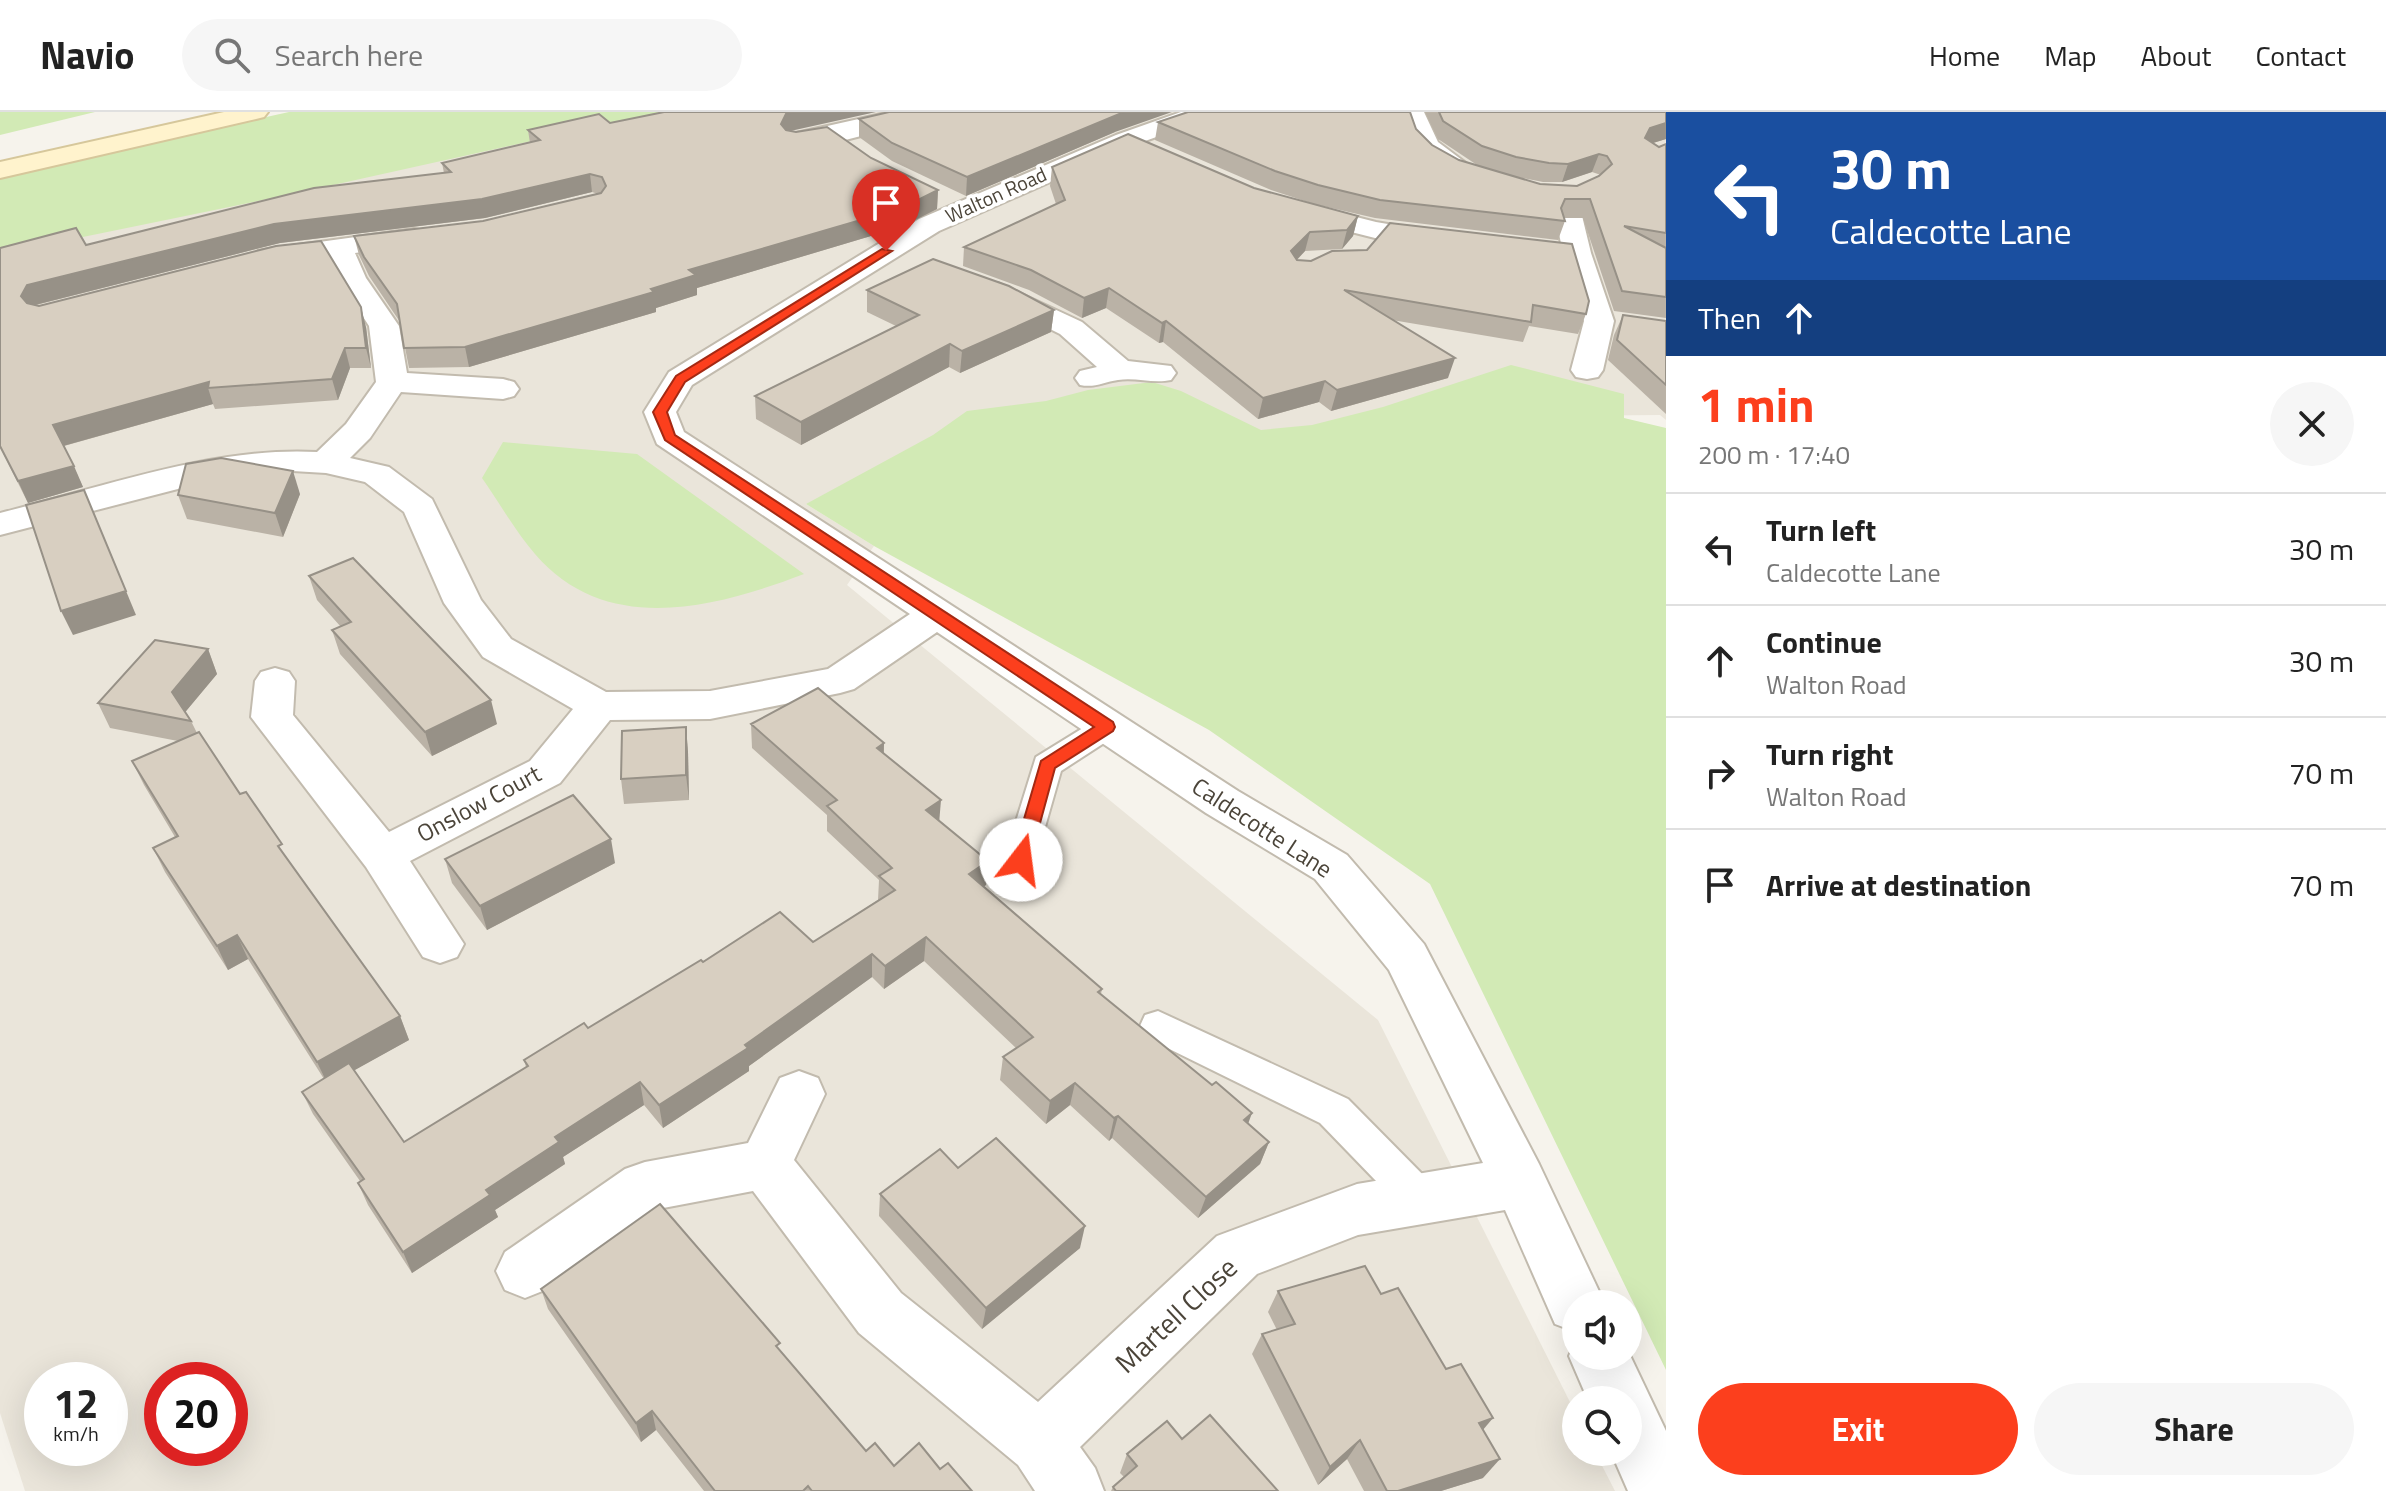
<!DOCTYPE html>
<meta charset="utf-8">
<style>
:root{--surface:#fff;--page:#f6f6f6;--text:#222;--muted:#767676;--line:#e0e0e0;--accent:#fc3f1d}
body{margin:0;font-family:"Titillium Web",sans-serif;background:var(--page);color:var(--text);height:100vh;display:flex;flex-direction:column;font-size:30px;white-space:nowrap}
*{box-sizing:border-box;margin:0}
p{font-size:26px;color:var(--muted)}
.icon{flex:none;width:44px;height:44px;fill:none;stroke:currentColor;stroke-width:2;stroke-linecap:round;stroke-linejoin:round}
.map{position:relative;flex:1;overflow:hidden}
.drawer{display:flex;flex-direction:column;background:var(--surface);width:720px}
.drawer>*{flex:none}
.top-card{background:#1a4fa0;color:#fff;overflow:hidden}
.buttons{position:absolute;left:1562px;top:1178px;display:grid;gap:16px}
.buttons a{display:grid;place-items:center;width:80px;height:80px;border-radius:50%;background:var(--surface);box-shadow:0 8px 32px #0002;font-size:40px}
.speed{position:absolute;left:24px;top:1250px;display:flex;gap:16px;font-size:40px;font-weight:700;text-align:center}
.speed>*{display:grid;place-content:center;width:104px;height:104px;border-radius:50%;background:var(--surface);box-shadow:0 8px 32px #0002;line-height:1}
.speed small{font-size:20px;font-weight:400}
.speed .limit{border:12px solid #d22;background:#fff;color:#111}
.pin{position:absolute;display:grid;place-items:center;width:68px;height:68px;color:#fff;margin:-82px -34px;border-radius:50% 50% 50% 0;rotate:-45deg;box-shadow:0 0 8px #0007}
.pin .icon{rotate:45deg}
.me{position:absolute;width:88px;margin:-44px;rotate:15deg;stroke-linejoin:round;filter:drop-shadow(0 0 6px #0008)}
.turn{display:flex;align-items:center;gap:28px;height:168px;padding:0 32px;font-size:36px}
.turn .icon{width:104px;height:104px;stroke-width:2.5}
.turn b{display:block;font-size:56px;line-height:68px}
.then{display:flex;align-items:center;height:76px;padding:0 32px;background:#0003;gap:16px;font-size:30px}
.round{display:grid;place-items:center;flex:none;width:84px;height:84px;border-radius:42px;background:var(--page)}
.overview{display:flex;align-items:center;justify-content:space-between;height:136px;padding:0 32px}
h1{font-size:48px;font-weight:700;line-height:60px;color:var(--accent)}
.cta{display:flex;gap:16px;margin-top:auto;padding:16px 32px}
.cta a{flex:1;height:92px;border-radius:48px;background:var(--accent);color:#fff;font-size:32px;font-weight:700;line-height:92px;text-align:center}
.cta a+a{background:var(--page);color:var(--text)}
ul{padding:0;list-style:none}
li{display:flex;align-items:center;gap:24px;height:112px;padding:0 32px;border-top:2px solid var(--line)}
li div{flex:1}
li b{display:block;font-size:30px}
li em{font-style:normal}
header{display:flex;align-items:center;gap:48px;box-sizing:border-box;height:112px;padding:0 40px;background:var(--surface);border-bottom:2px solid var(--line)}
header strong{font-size:38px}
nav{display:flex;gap:44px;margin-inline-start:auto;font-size:28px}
.search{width:560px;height:72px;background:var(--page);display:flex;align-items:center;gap:20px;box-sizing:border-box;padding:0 28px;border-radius:44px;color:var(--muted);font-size:30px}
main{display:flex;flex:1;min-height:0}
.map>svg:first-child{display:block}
.residential{fill:#eae5da;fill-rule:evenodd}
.green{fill:#d2eab5}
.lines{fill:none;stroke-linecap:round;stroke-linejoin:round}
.lane-casing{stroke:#c2bbae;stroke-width:4}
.street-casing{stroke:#c2bbae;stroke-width:4}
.secondary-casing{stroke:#d6c79b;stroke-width:4}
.lane{fill:#fff;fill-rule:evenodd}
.street{fill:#fff;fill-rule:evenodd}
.secondary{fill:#fff3cd;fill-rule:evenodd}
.wall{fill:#bab2a6;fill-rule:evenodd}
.shaded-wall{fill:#979187}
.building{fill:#d8cfc1;stroke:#979187;stroke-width:2}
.route{fill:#fc3f1d;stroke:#a42913;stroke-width:2}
.labels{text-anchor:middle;stroke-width:7;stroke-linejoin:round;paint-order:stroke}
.far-street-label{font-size:20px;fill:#4b4439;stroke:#fff}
.street-label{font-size:24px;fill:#4b4439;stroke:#fff}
.near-street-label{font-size:28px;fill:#4b4439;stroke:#fff}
</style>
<header>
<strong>Navio</strong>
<div class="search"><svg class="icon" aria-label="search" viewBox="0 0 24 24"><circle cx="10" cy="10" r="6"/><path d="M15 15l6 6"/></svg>Search here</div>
<nav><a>Home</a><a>Map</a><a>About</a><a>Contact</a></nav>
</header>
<main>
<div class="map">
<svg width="1666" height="1379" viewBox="0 0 1666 1379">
<rect width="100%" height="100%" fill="#f6f3ec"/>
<path class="residential" d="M 632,0 L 1666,0 L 1666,308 L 1660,303 L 1450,305 L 806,392 L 874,434 L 847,473 L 1378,908 L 1576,1302 L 1576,1340 L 1595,1340 L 1615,1379 L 25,1379 L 0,1301 L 0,131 ZM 42,1268 L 110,1268 L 110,1336 L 42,1336 ZM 162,1268 L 230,1268 L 230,1336 L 162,1336 Z"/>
<g class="green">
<polygon points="0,0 95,0 0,23"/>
<polygon points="289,0 662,0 297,81 0,142 0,64"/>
<polygon points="1511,253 1624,282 1624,306 1666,316 1666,1258 1430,772 1209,618 874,434 806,392 933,323 967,299 1046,289 1088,278 1152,270 1181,279 1261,318 1312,313 1383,295"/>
<path d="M 503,330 L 637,342 L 804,462 C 715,496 606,525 535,442 C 515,419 499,390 482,366 Z"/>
</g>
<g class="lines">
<g class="lane-casing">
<g id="lane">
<polygon points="1107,605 1118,608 1122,615 1118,622 1061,659 1033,757 1021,760 1009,757 1004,748 1036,645 1096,608"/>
<polygon points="1158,899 1348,987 1434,1074 1440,1087 1434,1100 1420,1105 1406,1100 1320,1011 1145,925 1140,914 1145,903"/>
</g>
</g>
<g class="street-casing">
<g id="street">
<path d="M 890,0 L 930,0 L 926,5 C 894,14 817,41 787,33 L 784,28 L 787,23 Z"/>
<path d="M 1181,0 L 1216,0 L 1212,5 L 1134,33 L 939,119 L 692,273 L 676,300 L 684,320 L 1238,679 L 1347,743 L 1424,832 L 1539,1052 L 1605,1192 L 1576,1192 L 1576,1220 L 1555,1212 L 1505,1098 L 1358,1123 L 1257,1162 L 1080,1335 L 1095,1356 L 1104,1379 L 1035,1379 L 1018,1353 L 859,1221 L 753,1079 L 658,1097 L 545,1178 L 525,1186 L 505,1178 L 496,1159 L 505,1140 L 625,1057 L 645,1050 L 748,1031 L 780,966 L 799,959 L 818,966 L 825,982 L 794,1048 L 901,1181 L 1038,1290 L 1217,1124 L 1357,1072 L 1483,1051 L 1389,858 L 1315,767 L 1206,701 L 937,520 L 854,577 L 840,581 L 710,607 L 610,608 L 560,671 L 410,749 L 464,832 L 457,845 L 440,851 L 423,845 L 366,755 L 251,605 L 255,569 L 261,560 L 275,556 L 289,560 L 295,569 L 293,603 L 389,720 L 530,649 L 573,597 L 483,545 L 444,491 L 404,400 L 365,370 L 326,361 L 276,358 L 201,371 L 0,423 L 0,401 C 99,376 216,334 317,340 L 346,312 L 376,270 L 369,214 L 338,166 L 328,145 L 268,153 L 258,151 L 254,145 L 258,139 L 268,137 L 414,117 L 424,119 L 428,125 L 424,131 L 355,141 L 366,166 L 399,214 L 407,261 L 503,267 L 514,270 L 519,277 L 514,284 L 503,287 L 401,280 L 370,326 L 350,346 L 389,355 L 432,387 L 481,488 L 511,527 L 606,580 L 710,579 L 828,557 L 910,502 L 657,332 L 644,300 L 669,260 L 919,107 L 1116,23 Z"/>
<path d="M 1402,0 L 1424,0 L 1438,30 L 1474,57 L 1470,62 C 1436,71 1407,29 1402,0 Z"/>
<polygon points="1564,75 1573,77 1577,83 1591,141 1614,209 1603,258 1598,265 1587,267 1576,265 1571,258 1584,209 1563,141 1551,83 1555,77"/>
<polygon points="1297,90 1376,110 1441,121 1451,123 1455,129 1451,135 1441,137 1375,126 1288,104 1284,98 1288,92"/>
<path d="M 998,171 L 1082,210 L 1128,249 L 1171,254 L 1176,261 L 1171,268 C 1153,272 1136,265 1118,268 C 1104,270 1095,276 1080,273 L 1075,266 L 1080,259 L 1097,255 L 1060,222 L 988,186 L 983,180 L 988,174 Z"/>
<polygon points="1576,1227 1576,1244 1628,1244 1628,1239 1666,1319 1666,1379 1628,1379 1611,1340 1628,1340 1628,1288 1588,1288 1569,1244"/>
</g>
</g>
<g class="secondary-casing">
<polygon id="secondary" points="224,0 268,0 264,5 256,7 0,66 0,50"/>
</g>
<use href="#lane" class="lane"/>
<use href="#street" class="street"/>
<use href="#secondary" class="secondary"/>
</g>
<g class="wall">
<path d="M 1425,0 L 1666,0 L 1666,27 L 1653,31 L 1659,35 L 1666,32 L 1666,206 L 1614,199 L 1583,106 L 1564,106 L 1565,109 L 1558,128 L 1375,106 L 1314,92 L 1271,78 L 1155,28 L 1158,10 L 1416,17 L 1432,33 L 1459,48 L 1493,58 L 1477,53 L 1438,27 ZM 1592,60 L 1601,63 L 1577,74 L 1540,72 L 1517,65 L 1543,70 L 1562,70 Z"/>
<polygon points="859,7 1115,20 966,84 892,49 859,25"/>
<polygon points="610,11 791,19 871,46 938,78 937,97 901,115 697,176 697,183 656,196 656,200 469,255 409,256 400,210 369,164 359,143 354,124 483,109 598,82 592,80 485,106 280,131 36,193 366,215 371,256 350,256 338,288 215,297 213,292 64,334 83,375 28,391 0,335 0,136 86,133 444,61 442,51 530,31 528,18"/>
<polygon points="1052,55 1254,76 1358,104 1353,124 1342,137 1305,139 1297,148 1586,202 1578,222 1529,214 1523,230 1392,208 1448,266 1331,299 1319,290 1258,307 1163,230 1159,231 1106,196 1082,206 1029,178 963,154 964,135 1056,92 1050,74"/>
<polygon points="867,178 1054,198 1051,220 960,261 949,255 801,333 756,307 755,284 896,214 867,200"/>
<polygon points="1623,203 1666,209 1666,302 1608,248 1614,223"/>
<polygon points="300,382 283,425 187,407 178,383"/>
<polygon points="309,464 497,612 432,644 340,542 332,518 341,515 317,488"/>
<polygon points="208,537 217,562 185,600 191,609 197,621 400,904 409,928 354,958 404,1030 526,955 524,948 588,916 703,850 813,830 878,788 879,768 827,719 827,703 752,636 751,612 884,631 884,641 940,709 988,749 986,773 984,774 1102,877 1101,882 1269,1030 1260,1052 1198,1106 1112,1026 1109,1029 1070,993 1046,1012 1000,968 1003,945 1016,936 924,849 884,877 872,865 749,954 749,959 663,1016 644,993 563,1045 565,1052 495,1098 498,1105 412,1161 368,1093 358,1071 360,1069 313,1002 302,980 324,967 248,847 228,858 165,760 153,736 175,725 144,673 132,649 178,629 110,616 98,591"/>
<polygon points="686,615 688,640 689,688 624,692 621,667"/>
<polygon points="445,747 615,751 487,818 452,771"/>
<polygon points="958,1056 1080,1136 982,1217 879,1104 880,1082"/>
<polygon points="541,1177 780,1240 866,1339 894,1354 940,1357 972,1379 704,1379 656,1318 641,1330 548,1197"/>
<polygon points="1278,1179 1381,1182 1446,1257 1483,1318 1483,1366 1441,1379 1364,1379 1347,1347 1318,1373 1252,1242 1262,1222 1277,1218 1268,1200"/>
<polygon points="1182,1327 1278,1379 1111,1379 1113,1375 1124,1365 1120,1361 1127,1342"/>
</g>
<g class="shaded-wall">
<polygon points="796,0 876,0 786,20 781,12 786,2"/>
<polygon points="1124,0 1172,0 1115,20 966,84 967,65"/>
<polygon points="1666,11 1666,27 1643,34 1645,26 1650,16"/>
<polygon points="1599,42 1592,60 1562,70 1568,52"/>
<polygon points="590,62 592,80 485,106 280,131 35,193 30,204 21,184 27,173 274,112"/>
<polygon points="938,78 937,97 901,115 697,176 697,183 656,196 656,200 469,255 465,235 651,177 689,158"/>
<polygon points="1358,104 1353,124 1342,137 1347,118"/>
<polygon points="1310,120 1305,139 1286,159 1291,139"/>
<polygon points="1109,176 1106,196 1082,206 1084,186"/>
<polygon points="361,195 366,215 371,256 366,236"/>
<polygon points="1054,198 1051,220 960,261 962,239"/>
<polygon points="1166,209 1163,230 1159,231 1162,211"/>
<polygon points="950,232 949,255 801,333 801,310"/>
<polygon points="345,236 350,256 338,288 332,267"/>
<polygon points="1455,246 1448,266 1331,299 1337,278"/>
<polygon points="1325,269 1319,290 1258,307 1263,286"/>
<polygon points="209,270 208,276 213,292 63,334 53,313"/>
<polygon points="74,354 83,375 28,391 18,369"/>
<polygon points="293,359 300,382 283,425 275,401"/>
<polygon points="84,378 136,503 73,523 61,499"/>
<polygon points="208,537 217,562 182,604 172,580"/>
<polygon points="491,588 497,612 432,644 425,620"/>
<polygon points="686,615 688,640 689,688 686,663"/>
<polygon points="884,631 883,656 877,636"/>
<polygon points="941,688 939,712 926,698"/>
<polygon points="611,727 615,751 487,818 480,794"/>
<polygon points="988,749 986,773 967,786 969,762"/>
<polygon points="237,823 248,847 228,858 217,834"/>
<polygon points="926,825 924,849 884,877 885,854"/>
<polygon points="872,842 872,865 749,954 749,959 663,1016 659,993"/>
<polygon points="400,904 409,928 328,973 317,950"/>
<polygon points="640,970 644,993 563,1045 565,1052 495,1098 498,1105 412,1161 403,1140 555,1025"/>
<polygon points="1075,971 1070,993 1046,1012 1050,989"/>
<polygon points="1252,1001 1244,1023 1244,1008"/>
<polygon points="1118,1004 1112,1026 1109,1029 1114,1006"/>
<polygon points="1269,1030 1260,1052 1198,1106 1206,1085"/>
<polygon points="1085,1114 1080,1136 982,1217 986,1196"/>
<polygon points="652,1299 656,1318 641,1330 636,1311"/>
<polygon points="1493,1306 1477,1325 1479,1311"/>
<polygon points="1360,1328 1347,1347 1318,1373 1330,1355"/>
<polygon points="1500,1347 1483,1366 1441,1379 1398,1379"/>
</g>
<g class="building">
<polygon points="664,0 796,0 786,2 781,12 786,18 796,20 827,15 871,46 938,78 902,96 689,158 696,163 651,177 654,180 465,235 404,236 397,192 364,145 354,124 483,109 601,81 606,74 602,65 590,62 482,87 274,112 27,173 21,184 27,191 39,194 276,134 321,129 361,195 366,236 345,236 332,267 208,276 209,270 53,313 74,354 18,369 0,334 0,136 76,116 86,133 314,76 451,60 442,51 540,28 528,18 599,2 610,11"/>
<polygon points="889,0 1124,0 967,65 892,31 859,7"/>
<polygon points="1188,0 1410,0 1416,17 1432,33 1459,48 1540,72 1577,74 1599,64 1612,52 1607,44 1599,42 1568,52 1549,51 1516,45 1482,34 1443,9 1439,0 1666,0 1666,11 1650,16 1645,26 1659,35 1666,32 1666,121 1624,114 1666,136 1666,185 1622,179 1590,87 1565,87 1561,96 1565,109 1380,88 1318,73 1275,59 1158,10"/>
<polygon points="1128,22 1254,76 1358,104 1347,118 1310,120 1291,139 1297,148 1311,149 1332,139 1367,138 1390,111 1572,132 1589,189 1586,202 1533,193 1531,210 1344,178 1455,246 1337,278 1325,269 1263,286 1166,209 1162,211 1109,176 1084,186 1031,158 964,135 1065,88 1052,55"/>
<polygon points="933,147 1009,174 1054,198 962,239 950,232 801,310 755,284 919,203 867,178"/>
<polygon points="1623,203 1666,209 1666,273 1617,228"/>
<polygon points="221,346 293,359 275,401 178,383 186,352"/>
<polygon points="84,378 126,479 61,499 26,393"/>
<polygon points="353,446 491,588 425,620 332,518 351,510 309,464"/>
<polygon points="155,528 208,537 172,580 191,609 98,591"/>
<polygon points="818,576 884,631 877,636 941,688 926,698 988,749 969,762 1102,877 1098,880 1212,973 1216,970 1252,1001 1244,1008 1269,1030 1206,1085 1118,1004 1114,1006 1075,971 1050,989 1003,945 1033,925 926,825 885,854 872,842 745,933 748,936 659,993 640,970 555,1025 559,1030 486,1078 490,1083 403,1140 358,1071 364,1067 302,980 349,951 404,1030 528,954 524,948 584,911 588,916 701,848 703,850 780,800 813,830 895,778 879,764 892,756 827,694 837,688 751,612"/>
<polygon points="686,615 686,663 621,667 622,619"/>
<polygon points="199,620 240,682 246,680 282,732 278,734 400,904 317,950 237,823 217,834 153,736 178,724 132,649"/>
<polygon points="573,683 611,727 480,794 445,747"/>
<polygon points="996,1026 1085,1114 986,1196 880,1082 940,1037 958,1056"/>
<polygon points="660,1092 780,1231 776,1234 866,1339 875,1331 894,1354 919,1331 940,1357 948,1351 972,1379 812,1379 808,1374 803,1379 715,1379 652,1299 636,1311 541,1177"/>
<polygon points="1365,1154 1381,1182 1398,1176 1446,1257 1461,1252 1493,1306 1479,1311 1500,1347 1398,1379 1387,1379 1360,1328 1330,1355 1262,1222 1295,1212 1278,1179"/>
<polygon points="1210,1303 1278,1379 1116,1379 1113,1375 1137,1354 1127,1342 1167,1309 1182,1327"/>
</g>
<polygon class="route" points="882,137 892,139 685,270 667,300 675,323 1113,610 1115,615 1113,619 1055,656 1030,748 1021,755 1012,748 1041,649 1094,615 665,328 653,300 676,264"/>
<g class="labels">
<g class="far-street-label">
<text transform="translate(996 83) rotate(-24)" y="7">Walton Road</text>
</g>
<g class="street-label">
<text transform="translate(479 692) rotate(-28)" y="8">Onslow Court</text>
<text transform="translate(1262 716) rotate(33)" y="8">Caldecotte Lane</text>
</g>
<g class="near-street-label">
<text transform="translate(1176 1203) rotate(-43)" y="10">Martell Close</text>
</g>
</g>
</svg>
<div class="buttons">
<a><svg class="icon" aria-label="sound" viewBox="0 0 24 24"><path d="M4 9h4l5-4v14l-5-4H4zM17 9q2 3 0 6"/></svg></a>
<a><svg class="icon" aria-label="search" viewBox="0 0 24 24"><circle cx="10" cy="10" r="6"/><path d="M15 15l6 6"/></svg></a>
</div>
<div class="speed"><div>12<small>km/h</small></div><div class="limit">20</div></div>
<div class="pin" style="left:886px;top:139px;background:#d93025"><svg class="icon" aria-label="arrive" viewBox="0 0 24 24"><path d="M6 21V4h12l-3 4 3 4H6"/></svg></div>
<svg class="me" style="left:1021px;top:748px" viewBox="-20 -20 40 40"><circle r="19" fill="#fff"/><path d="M0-13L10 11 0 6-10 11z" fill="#fc3f1d"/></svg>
</div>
<section class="drawer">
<div class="top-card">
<div class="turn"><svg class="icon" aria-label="left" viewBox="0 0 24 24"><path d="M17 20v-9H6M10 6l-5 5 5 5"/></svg><div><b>30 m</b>Caldecotte Lane</div></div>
<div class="then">Then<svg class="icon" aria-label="ahead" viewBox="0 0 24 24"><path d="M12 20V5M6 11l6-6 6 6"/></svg></div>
</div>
<div class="overview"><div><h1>1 min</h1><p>200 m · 17:40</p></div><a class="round"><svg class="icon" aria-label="close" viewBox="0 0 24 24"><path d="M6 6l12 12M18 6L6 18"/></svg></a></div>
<ul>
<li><svg class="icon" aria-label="left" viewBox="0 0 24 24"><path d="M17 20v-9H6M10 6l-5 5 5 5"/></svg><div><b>Turn left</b><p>Caldecotte Lane</p></div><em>30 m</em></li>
<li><svg class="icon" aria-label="ahead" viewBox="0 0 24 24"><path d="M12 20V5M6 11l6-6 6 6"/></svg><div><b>Continue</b><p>Walton Road</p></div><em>30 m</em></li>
<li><svg class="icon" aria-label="right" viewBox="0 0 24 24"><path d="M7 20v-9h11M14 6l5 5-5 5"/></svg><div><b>Turn right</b><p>Walton Road</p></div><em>70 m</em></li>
<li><svg class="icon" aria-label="arrive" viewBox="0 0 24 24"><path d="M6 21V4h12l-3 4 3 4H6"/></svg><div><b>Arrive at destination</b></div><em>70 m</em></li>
</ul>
<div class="cta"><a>Exit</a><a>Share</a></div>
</section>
</main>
